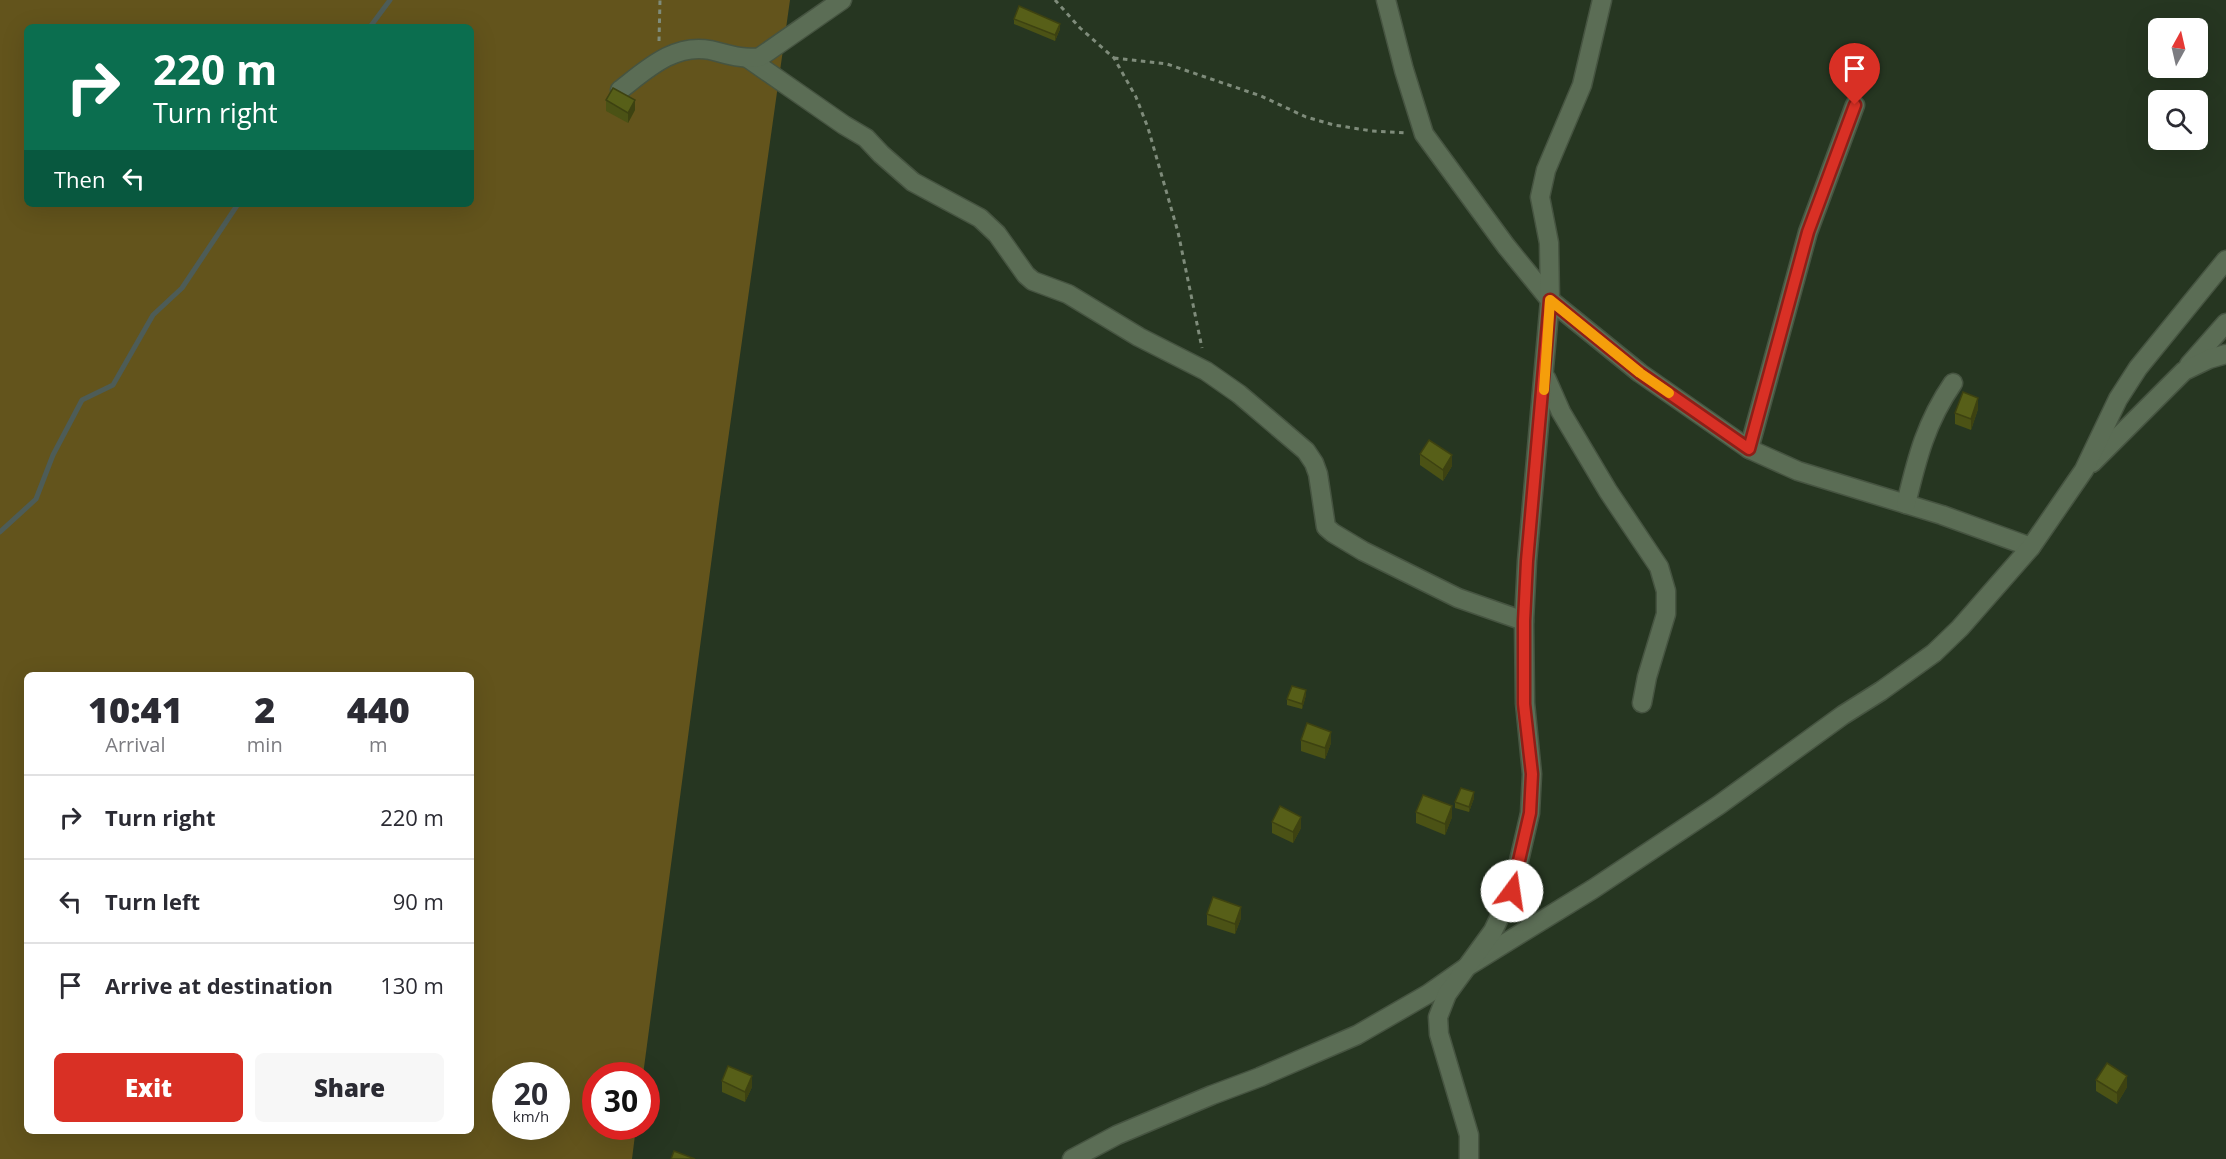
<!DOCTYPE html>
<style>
:root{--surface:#fff;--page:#f7f7f7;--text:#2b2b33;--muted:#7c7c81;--line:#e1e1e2;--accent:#d93025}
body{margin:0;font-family:"Open Sans",sans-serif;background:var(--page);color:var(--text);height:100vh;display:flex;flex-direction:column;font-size:22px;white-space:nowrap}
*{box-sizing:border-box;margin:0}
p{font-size:20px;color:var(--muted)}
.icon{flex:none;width:33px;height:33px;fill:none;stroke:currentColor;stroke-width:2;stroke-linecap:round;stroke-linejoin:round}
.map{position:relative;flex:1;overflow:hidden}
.panel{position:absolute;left:24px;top:672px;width:450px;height:462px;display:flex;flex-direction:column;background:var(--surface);border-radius:9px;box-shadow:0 6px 24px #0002}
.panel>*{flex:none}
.guide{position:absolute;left:24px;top:24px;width:450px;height:183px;border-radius:9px;box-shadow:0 6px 24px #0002;background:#0b6e4f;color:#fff;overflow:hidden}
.needle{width:39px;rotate:8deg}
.controls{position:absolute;left:2148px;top:18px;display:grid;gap:12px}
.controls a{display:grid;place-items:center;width:60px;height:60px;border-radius:9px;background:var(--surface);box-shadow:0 6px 24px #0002;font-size:30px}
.speed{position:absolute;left:492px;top:1062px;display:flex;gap:12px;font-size:30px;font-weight:700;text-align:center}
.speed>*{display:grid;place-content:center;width:78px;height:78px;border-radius:50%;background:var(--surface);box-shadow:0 6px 24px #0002;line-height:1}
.speed small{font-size:15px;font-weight:400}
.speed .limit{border:9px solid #d22;background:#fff;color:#111}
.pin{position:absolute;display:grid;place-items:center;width:51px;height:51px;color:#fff;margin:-62px -26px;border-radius:50% 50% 50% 0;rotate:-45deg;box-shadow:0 0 6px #0007}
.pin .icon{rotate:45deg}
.me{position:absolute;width:66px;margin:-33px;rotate:14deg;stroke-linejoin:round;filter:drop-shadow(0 0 4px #0008)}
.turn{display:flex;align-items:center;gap:21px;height:126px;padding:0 30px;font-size:27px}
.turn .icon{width:78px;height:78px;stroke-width:2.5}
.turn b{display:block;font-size:42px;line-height:51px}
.then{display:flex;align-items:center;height:57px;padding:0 30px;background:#0003;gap:12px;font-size:22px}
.eta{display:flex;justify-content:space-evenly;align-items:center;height:102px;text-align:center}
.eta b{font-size:36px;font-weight:800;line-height:42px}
.action{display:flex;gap:12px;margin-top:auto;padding:12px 30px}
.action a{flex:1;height:69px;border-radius:9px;background:var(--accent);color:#fff;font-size:24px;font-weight:800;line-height:69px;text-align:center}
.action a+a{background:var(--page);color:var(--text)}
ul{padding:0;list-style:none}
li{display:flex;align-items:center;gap:18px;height:84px;padding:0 30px;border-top:2px solid var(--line)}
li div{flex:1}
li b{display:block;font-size:22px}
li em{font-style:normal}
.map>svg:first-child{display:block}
.green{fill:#63541c;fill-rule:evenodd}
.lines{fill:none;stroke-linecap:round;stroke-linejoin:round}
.stream{stroke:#4d5c57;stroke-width:5}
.street-casing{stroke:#465441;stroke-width:21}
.path{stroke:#7f8c7b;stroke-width:3;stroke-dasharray:4.5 4.5;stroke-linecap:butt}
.street{stroke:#5b6d55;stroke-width:18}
.wall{fill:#4b5215}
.shaded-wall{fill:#3d4211}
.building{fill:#575f18;stroke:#3d4211;stroke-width:1.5}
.route-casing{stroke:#8d1f18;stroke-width:15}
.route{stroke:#d93025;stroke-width:10}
.slow{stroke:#f59e0b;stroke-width:10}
</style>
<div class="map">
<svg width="2226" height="1159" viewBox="0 0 2226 1159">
<rect width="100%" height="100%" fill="#263621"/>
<path class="green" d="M 0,0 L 790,0 L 719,504 L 643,1075 L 596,1076 L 596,1126 L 636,1127 L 632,1159 L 0,1159 ZM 27,27 L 471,27 L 471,204 L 27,204 ZM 27,675 L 471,675 L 471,1131 L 27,1131 ZM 506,1076 L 556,1076 L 556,1126 L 506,1126 Z"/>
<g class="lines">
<g class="stream">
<polyline points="370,27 390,0"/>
<polyline points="0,532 36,499 53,455 82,400 113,385 153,315 182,288 238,204"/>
</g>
<g class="street-casing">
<g id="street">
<polyline points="1386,0 1404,70 1424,134 1506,246 1550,300 1640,373 1749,449 1798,471 1942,515 2031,547"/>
<polyline points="749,59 844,125 866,138 881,154 913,182 980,218 997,234 1026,275 1033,281 1068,294 1139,337 1206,371 1239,394 1306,451 1314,463 1318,474 1326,527 1333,533 1363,551 1458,598 1524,621"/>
<path d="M 620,90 C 646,70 674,43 710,50 C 727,54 743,60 760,57 L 842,0"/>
<polyline points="2189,365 2226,323"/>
<polyline points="1546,378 1561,412 1608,491 1659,567 1666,591 1666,614 1647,677 1642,703"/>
<polyline points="1749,449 1808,232 1855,105"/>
<polyline points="2092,463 2184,371 2209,359 2226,354"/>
<path d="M 1906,504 C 1917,458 1926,422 1953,383"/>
<polyline points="1072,1159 1117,1135 1212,1095 1260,1077 1357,1035 1428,994 1468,966 1593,889 1719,805 1843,715 1881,691 1934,653 1960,628 2031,547 2084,470 2118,399 2138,368 2226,260"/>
<polyline points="1469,1159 1469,1135 1439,1034 1438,1017 1447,994 1493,931 1512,891 1530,813 1532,774 1525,703 1524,621 1527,561 1550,300 1549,243 1540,197 1546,170 1582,85 1602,0"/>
</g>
</g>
<g class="path">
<polyline points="1055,0 1080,28 1114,58 1136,97 1148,128 1178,232 1202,348"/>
<polyline points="659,41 660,0"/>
<polyline points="1114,58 1167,64 1261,96 1306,117 1334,125 1372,131 1407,133"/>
</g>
<use href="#street" class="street"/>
</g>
<g class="wall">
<polygon points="1014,19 1060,29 1055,41 1014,24"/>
<polygon points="606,100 635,110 628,123 606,111"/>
<polygon points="1978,409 1971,430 1955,424 1955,413"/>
<polygon points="1420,454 1452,466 1443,481 1420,465"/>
<polygon points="1306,695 1302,709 1287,705 1287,699"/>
<polygon points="1301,740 1331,743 1325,759 1301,751"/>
<polygon points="1474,798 1469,812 1455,808 1455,802"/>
<polygon points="1416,812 1452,817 1445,835 1416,823"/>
<polygon points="1272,822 1301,828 1293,843 1272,833"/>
<polygon points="1207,914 1241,918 1235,934 1207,925"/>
<polygon points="2096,1080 2127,1087 2117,1104 2096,1091"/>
<polygon points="722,1081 752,1087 745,1102 722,1092"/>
</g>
<g class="shaded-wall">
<polygon points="1060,24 1060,29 1055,41 1055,35"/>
<polygon points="635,100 635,110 628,123 628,113"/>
<polygon points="1978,398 1978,409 1971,430 1971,419"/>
<polygon points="1452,455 1452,466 1443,481 1443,470"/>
<polygon points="1306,690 1306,695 1302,709 1302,704"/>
<polygon points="1331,732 1331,743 1325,759 1325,748"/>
<polygon points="1474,792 1474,798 1469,812 1469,807"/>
<polygon points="1452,806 1452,817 1445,835 1445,824"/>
<polygon points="1301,817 1301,828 1293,843 1293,832"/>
<polygon points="1241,907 1241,918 1235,934 1235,924"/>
<polygon points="752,1076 752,1087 745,1102 745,1092"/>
<polygon points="2127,1076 2127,1087 2117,1104 2117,1093"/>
</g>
<g class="building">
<polygon points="1019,6 1060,24 1055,35 1014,19"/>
<polygon points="613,88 635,100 628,113 606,100"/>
<polygon points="1963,392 1978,398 1971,419 1955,413"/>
<polygon points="1429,440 1452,455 1443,470 1420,454"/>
<polygon points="1292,686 1306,690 1302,704 1287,699"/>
<polygon points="1307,723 1331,732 1325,748 1301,740"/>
<polygon points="1461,788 1474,792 1469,807 1455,802"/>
<polygon points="1423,795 1452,806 1445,824 1416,812"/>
<polygon points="1280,806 1301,817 1293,832 1272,822"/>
<polygon points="1213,897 1241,907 1235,924 1207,914"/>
<polygon points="2107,1063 2127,1076 2117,1093 2096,1080"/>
<polygon points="728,1066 752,1076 745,1092 722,1081"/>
<polygon points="674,1151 695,1159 671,1159"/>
</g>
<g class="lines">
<g class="route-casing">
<polyline id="route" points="1512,891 1530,813 1532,774 1524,704 1524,621 1527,561 1550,300 1640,373 1749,449 1808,232 1855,105"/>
</g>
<use href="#route" class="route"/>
<polyline class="slow" points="1544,390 1550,300 1640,373 1669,393"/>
</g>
</svg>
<div class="controls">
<a><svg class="needle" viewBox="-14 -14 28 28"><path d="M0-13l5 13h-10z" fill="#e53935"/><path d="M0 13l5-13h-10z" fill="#7c7c81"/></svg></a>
<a><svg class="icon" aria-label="search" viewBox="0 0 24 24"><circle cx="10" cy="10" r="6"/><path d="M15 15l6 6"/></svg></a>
</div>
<div class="speed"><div>20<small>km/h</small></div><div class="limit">30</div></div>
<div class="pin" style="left:1855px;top:105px;background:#d93025"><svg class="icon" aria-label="arrive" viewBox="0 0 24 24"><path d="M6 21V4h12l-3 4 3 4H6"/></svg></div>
<svg class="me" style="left:1512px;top:891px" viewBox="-20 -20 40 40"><circle r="19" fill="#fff"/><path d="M0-13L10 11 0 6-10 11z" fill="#d93025"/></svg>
<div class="guide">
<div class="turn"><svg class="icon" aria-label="right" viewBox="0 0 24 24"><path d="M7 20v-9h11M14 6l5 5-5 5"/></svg><div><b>220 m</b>Turn right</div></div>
<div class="then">Then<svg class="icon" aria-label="left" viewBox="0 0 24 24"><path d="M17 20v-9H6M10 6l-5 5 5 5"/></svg></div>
</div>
<section class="panel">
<div class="eta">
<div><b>10:41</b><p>Arrival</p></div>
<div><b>2</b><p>min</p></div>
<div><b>440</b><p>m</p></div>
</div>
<ul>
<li><svg class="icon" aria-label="right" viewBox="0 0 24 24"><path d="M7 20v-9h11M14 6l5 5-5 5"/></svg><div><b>Turn right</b></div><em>220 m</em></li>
<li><svg class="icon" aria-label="left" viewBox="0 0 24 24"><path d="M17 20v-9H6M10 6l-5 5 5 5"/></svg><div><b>Turn left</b></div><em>90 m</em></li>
<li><svg class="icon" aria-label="arrive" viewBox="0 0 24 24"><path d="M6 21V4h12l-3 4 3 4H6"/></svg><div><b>Arrive at destination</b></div><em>130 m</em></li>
</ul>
<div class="action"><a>Exit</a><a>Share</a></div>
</section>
</div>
